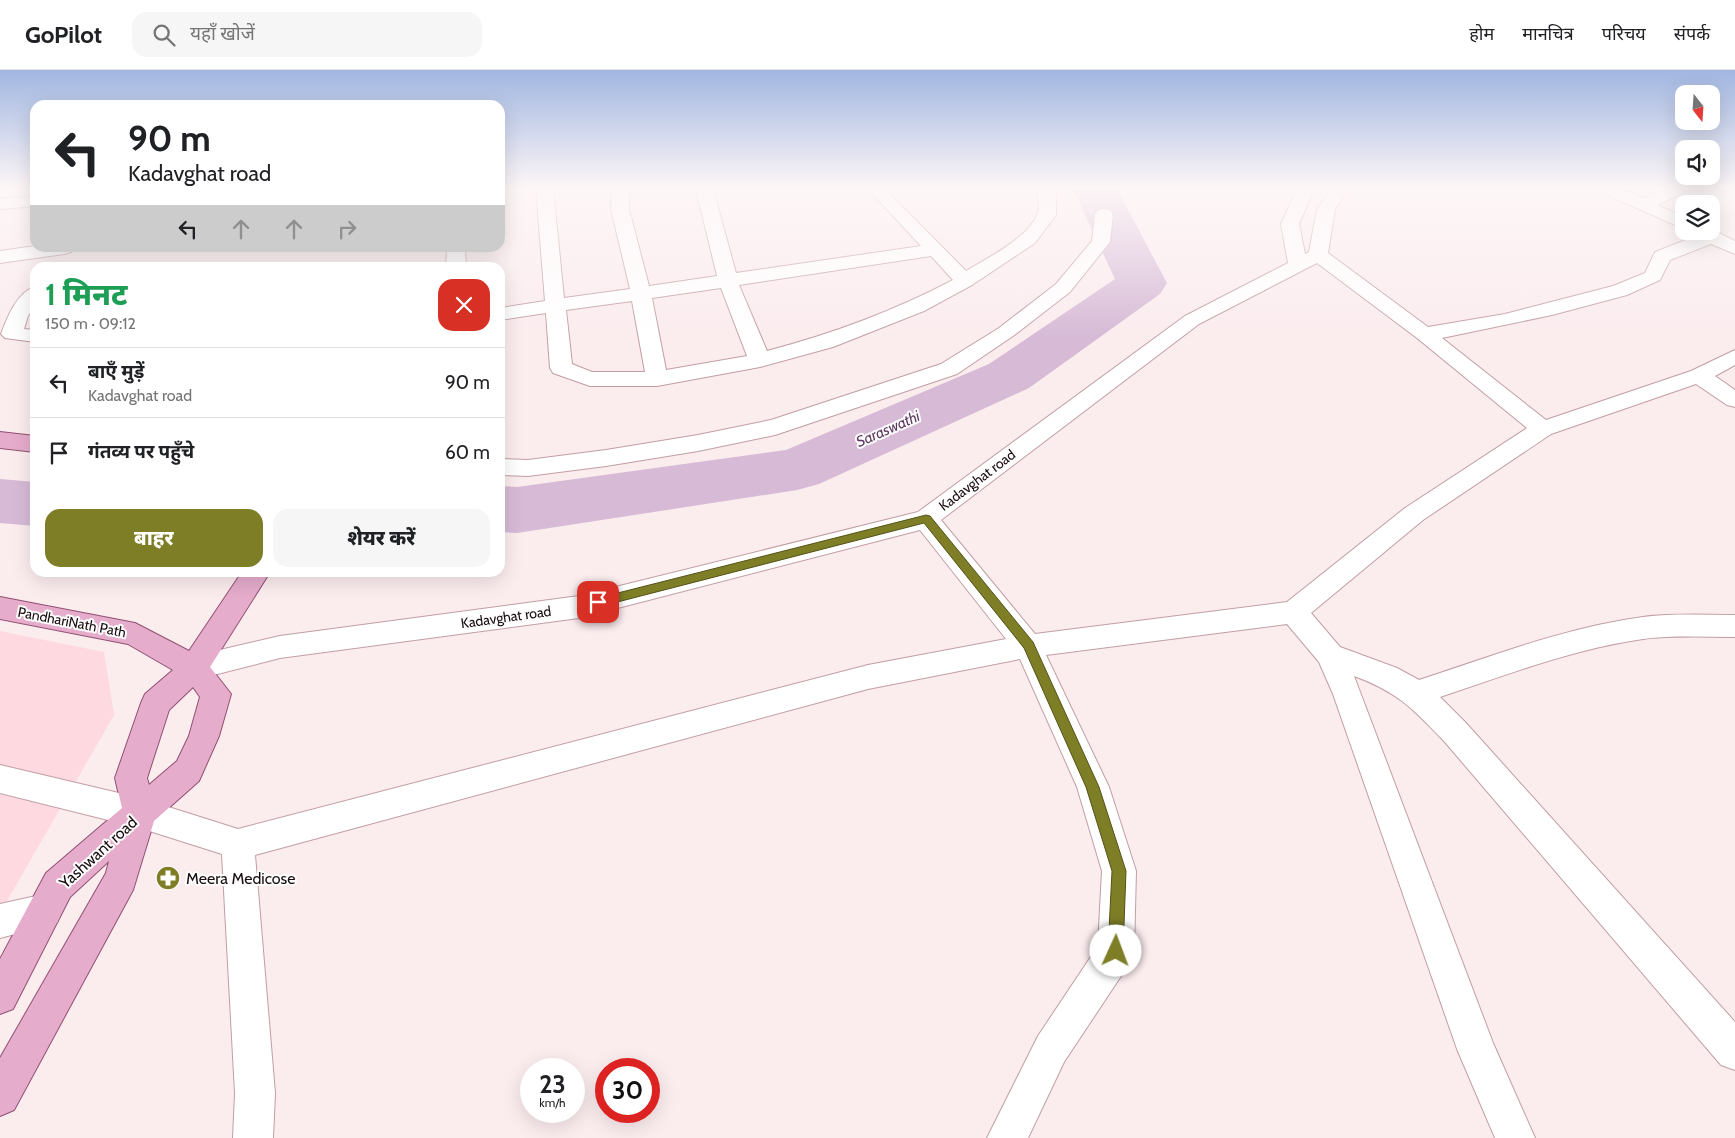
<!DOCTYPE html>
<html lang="hi">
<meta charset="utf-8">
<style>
:root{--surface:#fff;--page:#f6f6f6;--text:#202124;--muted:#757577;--line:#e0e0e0;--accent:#7e7e27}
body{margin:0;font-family:Cabin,"Noto Sans Devanagari",sans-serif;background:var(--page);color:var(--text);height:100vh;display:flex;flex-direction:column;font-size:19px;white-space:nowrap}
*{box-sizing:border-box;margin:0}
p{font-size:16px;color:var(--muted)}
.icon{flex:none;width:28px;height:28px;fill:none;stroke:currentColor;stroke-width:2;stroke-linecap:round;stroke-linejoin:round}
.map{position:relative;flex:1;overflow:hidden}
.details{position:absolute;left:30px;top:192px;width:475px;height:315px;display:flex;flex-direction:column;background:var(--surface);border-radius:15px;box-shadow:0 5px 20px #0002}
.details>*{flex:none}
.guide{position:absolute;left:30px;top:30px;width:475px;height:152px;border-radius:15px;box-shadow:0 5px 20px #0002;background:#fff;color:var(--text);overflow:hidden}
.needle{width:32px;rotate:163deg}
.buttons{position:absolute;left:1675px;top:15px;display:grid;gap:10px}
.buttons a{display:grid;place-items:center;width:45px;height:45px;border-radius:10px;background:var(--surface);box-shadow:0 5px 20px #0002;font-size:25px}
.speed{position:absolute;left:520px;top:988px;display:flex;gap:10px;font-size:25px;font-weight:700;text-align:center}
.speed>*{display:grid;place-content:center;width:65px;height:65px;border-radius:50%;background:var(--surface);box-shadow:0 5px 20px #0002;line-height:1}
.speed small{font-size:12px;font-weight:400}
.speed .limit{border:8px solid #d22;background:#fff;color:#111}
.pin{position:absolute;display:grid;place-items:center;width:42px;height:42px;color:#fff;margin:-21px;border-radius:10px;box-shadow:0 2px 8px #0006}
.me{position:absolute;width:55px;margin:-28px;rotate:2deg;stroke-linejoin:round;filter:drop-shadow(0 0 4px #0008)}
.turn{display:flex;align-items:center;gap:18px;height:105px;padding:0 15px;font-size:22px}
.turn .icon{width:65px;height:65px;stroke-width:2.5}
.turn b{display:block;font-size:35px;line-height:42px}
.lanes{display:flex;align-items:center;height:48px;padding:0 15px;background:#0003;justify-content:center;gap:25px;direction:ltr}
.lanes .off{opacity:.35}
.round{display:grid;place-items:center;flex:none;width:52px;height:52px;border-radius:15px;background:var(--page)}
.head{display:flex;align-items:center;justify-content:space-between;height:85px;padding:0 15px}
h1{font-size:30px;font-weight:800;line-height:38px;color:#1e9e55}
.action{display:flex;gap:10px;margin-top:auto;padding:10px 15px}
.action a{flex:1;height:58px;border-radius:15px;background:var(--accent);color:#fff;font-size:20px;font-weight:800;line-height:58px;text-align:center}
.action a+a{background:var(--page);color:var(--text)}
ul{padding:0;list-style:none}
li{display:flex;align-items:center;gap:15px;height:70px;padding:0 15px;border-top:1px solid var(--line)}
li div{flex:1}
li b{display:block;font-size:19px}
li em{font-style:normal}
header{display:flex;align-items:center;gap:30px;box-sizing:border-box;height:70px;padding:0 25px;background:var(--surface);border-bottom:1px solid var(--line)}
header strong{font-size:24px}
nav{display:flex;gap:28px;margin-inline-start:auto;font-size:18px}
.search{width:350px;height:45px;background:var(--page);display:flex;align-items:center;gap:12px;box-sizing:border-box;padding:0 18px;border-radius:15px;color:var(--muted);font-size:19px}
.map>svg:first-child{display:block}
.built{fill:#fed9df}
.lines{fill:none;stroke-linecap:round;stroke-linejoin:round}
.river{fill:#d6bad6;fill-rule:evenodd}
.minor-casing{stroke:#c19ea4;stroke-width:2}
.major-casing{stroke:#925073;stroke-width:2}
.minor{fill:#fff;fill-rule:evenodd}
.major{fill:#e5accb;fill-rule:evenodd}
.route{fill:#7e7e27;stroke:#525219}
.labels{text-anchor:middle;stroke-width:4;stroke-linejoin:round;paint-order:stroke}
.street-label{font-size:14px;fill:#180c0e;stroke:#fdfdfd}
.water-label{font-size:15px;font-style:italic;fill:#5d375e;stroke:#fdfdfd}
.near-street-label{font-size:16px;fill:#180c0e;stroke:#fdfdfd}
.near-poi-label{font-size:16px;fill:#180c0e;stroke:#fdfdfd;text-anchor:start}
</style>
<header>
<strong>GoPilot</strong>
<div class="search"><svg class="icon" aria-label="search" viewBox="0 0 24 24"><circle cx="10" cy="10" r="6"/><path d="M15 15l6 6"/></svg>यहाँ खोजें</div>
<nav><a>होम</a><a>मानचित्र</a><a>परिचय</a><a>संपर्क</a></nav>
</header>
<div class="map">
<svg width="1735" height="1068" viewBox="0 0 1735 1068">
<rect width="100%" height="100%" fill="#fbecee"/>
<polygon class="built" points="0,561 104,582 114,645 0,843"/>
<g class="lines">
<g class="river">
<polygon points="1073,119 1117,119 1167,213 1160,224 1029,318 819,414 797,420 517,463 500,462 500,416 517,417 786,380 989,294 1115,209"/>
<polygon points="0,409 35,412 35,456 0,453"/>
</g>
<g class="minor-casing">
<g id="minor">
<path d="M 536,119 L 553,119 L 564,228 L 630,219 L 611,139 L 612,119 L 629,119 L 629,139 L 649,216 L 717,206 L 696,119 L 713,119 L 736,203 L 921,176 L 868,119 L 885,119 L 966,201 C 987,188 1028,168 1037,145 C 1041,137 1038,125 1035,119 L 1051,119 L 1056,125 L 1056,145 L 1035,173 L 972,215 L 924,241 L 833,277 L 760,297 L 657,316 L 590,316 L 553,303 L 550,298 L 546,243 L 500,250 L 500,238 L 545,231 ZM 931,186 L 953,210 C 894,241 832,264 767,281 L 739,215 ZM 721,218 L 747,286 L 666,300 L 652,228 ZM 632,231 L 645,302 L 592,302 L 572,294 L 566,240 Z"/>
<path d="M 1297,119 L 1314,119 L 1299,154 L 1305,184 L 1309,182 L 1317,139 L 1332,119 L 1349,119 L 1335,139 L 1328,183 L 1428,257 L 1505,244 L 1613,216 L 1645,203 L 1655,182 L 1696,166 L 1691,161 L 1711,161 L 1711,159 L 1735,171 L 1735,184 L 1711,174 L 1670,190 L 1660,210 L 1627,225 L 1552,245 L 1442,268 L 1546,350 L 1691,301 L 1735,280 L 1735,295 L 1715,306 L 1735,320 L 1735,337 L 1727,335 L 1696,314 L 1551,364 L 1423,450 L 1311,543 L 1340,577 L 1397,598 L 1419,610 C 1492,586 1567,557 1643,547 C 1674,543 1705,545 1735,545 L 1735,567 C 1704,567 1673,565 1643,569 C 1573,579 1506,605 1440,627 L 1466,653 L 1735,952 L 1735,1000 L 1721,995 L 1444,671 C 1413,639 1398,622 1354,606 L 1493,973 L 1535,1068 L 1495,1068 L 1457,979 L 1333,624 L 1319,592 L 1287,554 L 1046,585 L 1109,717 L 1136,801 L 1134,881 L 1129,894 L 1064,992 L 1028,1068 L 987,1068 L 1038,966 L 1098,876 L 1102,801 L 1077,717 L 1020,589 L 868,619 L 255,785 L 275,1023 L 273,1068 L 233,1068 L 235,1023 L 222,784 L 140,758 L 0,723 L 0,695 L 140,728 L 238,759 L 868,595 L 1006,569 L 920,460 L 579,548 L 280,588 L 194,610 L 184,606 L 179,598 L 184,590 L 194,586 L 280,566 L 579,526 L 918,442 L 1185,246 L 1288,193 L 1281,154 ZM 1317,193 L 1417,268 L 1527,358 L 1405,438 L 1287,532 L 1035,564 L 941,450 L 1199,254 Z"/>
<polygon points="1600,119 1622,119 1643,128 1664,119 1686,119 1684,123 1657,135 1684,147 1684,159 1603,123"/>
<polygon points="35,126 35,136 0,139 0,129"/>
<polygon points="1104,139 1110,140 1113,144 1110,172 1070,222 1013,266 957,304 775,365 698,381 606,396 528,406 500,405 500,389 528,390 606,380 698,365 771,350 941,294 999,258 1056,214 1092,171 1095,144 1098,140"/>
<polygon points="35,176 73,178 71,182 64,184 0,193 0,181"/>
<polygon points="447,178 465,178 466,198 446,198"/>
<path d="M 35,217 L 35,237 L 28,246 L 24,259 L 35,260 L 35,272 L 5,268 L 1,264 C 7,248 17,222 35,217 Z"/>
<polygon points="45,824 57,829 62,841 57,853 0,868 0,834"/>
</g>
</g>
<g class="major-casing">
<g id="major">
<polygon points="0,362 35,366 35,382 0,378"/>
<path d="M 242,502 L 270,502 L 210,597 L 231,624 L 219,666 L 199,711 L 154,751 L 133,820 L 14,1040 L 0,1046 L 0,988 L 106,803 L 109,791 L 70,827 L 13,939 L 0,944 L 0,889 L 46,803 L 122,738 L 115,708 L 141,633 L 145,624 L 173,600 L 128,574 L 0,549 L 0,527 L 135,553 L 189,581 ZM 193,617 L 200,627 L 189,666 L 177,691 L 149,715 L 147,708 L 169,640 Z"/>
</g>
</g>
<use href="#minor" class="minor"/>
<use href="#major" class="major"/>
</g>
<linearGradient id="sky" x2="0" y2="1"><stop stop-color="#a1b6e1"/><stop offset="0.44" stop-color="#fdf6f7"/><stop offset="1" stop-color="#fdf6f7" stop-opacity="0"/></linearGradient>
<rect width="1735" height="268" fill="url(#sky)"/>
<polygon class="route" points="926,445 930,446 1033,572 1099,717 1126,801 1123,881 1121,886 1116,888 1110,886 1108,881 1112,801 1086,717 1024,578 924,453 598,537 592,532 598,528"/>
<defs>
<g id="pharmacy-disc" transform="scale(1.25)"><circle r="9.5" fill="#7e7e27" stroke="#fdfdfd"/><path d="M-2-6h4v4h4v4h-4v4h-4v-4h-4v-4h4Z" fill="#fff"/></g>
</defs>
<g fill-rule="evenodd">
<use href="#pharmacy-disc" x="168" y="808"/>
</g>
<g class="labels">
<g class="street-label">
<text transform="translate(977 410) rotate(-37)" y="5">Kadavghat road</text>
<text transform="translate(506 547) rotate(-8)" y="5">Kadavghat road</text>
<text transform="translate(72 552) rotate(11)" y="5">PandhariNath Path</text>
</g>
<g class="water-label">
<text transform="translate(888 359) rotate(-24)" y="5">Saraswathi</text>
</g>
<g class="near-street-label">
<text transform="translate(98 782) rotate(-42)" y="6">Yashwant road</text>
</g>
<g class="near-poi-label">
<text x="186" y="814">Meera Medicose</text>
</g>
</g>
</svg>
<div class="buttons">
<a><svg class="needle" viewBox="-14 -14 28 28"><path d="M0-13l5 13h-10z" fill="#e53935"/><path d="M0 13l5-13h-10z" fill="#757577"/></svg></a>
<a><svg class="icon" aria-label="sound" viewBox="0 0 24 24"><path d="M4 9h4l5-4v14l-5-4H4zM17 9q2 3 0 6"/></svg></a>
<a><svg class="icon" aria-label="layers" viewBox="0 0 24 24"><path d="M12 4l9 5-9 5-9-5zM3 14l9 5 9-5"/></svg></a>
</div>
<div class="speed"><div>23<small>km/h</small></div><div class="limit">30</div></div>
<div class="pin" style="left:598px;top:532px;background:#d93025"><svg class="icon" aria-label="arrive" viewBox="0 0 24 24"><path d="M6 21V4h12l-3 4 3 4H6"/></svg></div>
<svg class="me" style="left:1116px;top:881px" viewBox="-20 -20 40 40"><circle r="19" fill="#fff"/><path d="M0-13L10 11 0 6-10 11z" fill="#7e7e27"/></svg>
<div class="guide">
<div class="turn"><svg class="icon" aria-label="left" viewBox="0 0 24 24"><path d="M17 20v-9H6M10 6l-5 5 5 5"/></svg><div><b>90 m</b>Kadavghat road</div></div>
<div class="lanes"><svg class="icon" aria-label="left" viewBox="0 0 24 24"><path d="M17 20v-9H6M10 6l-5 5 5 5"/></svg><svg class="icon off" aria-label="ahead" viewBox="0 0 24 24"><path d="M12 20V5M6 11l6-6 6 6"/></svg><svg class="icon off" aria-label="ahead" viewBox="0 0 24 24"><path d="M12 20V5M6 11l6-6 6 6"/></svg><svg class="icon off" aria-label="right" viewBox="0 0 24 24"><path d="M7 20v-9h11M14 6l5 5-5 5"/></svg></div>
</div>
<section class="details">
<div class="head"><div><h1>1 मिनट</h1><p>150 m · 09:12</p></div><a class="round" style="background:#d93025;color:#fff"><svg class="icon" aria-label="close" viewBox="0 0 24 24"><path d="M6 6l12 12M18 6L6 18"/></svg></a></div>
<ul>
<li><svg class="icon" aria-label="left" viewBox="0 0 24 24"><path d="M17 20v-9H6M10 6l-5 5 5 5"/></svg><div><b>बाएँ मुड़ें</b><p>Kadavghat road</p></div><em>90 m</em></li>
<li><svg class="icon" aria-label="arrive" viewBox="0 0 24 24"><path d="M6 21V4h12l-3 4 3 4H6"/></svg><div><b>गंतव्य पर पहुँचे</b></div><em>60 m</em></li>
</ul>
<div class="action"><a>बाहर</a><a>शेयर करें</a></div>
</section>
</div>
